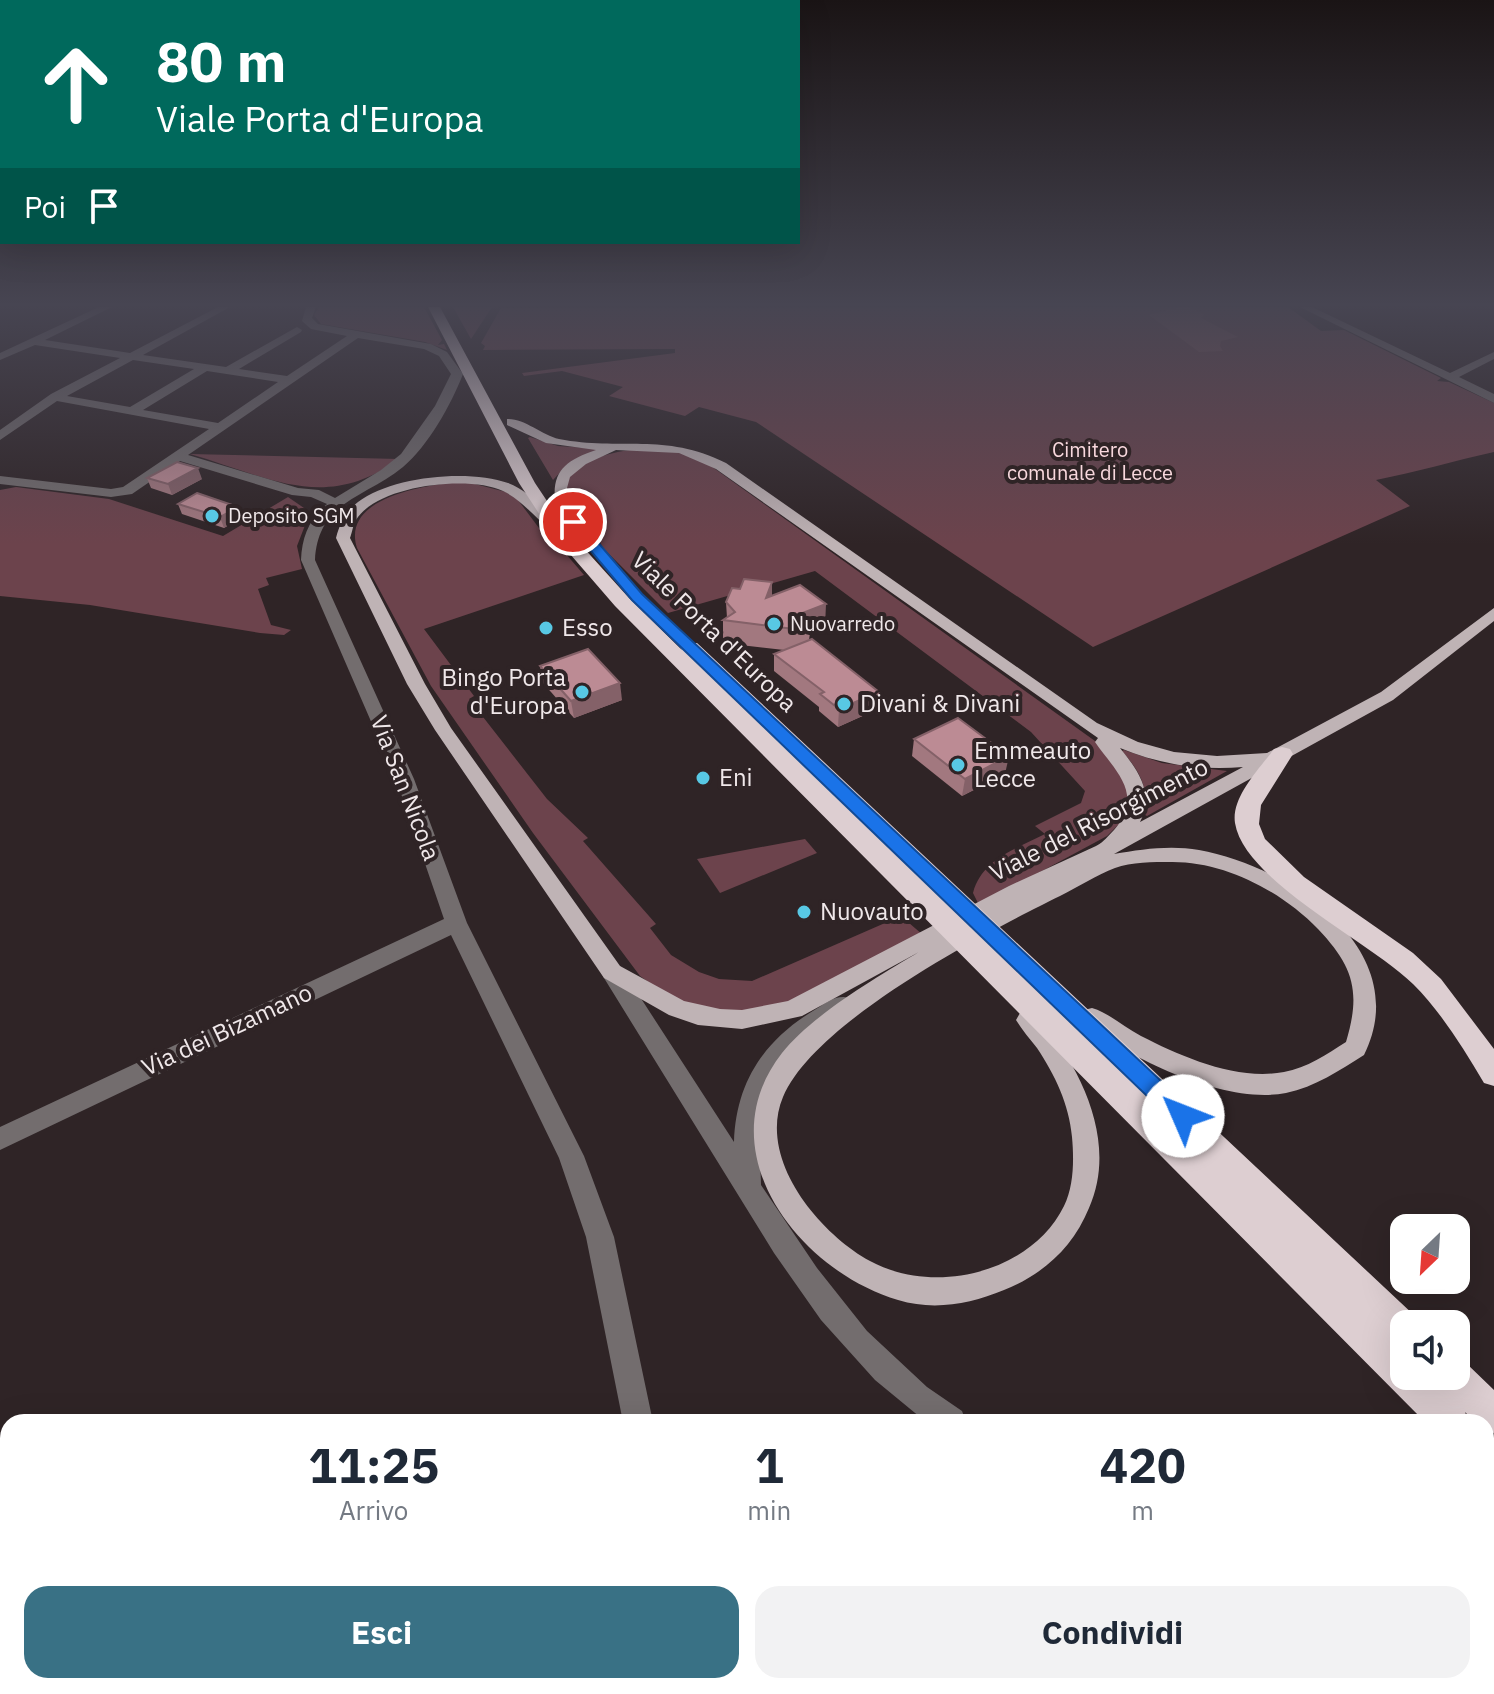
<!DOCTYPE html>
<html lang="it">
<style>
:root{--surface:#fff;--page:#f2f2f3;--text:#1f2937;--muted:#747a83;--accent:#397185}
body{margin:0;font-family:"IBM Plex Sans",sans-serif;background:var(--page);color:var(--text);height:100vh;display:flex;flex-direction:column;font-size:30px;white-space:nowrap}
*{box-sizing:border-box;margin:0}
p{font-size:26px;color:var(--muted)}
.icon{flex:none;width:44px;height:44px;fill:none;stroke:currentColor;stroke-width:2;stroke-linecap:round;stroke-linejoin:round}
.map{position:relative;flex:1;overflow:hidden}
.side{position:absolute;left:0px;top:1414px;width:1494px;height:280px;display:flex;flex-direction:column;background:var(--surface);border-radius:24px 24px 0 0;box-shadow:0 8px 32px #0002}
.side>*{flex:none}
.hud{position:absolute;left:0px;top:0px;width:800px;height:244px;box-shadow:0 8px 32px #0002;background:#00695c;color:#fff;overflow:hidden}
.needle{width:52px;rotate:205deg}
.buttons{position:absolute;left:1390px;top:1214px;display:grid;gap:16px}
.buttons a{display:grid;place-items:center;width:80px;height:80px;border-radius:16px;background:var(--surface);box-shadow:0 8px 32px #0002;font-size:40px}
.pin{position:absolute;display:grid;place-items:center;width:68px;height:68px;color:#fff;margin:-34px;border:4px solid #fff;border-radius:50%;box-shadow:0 2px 8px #0007}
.me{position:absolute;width:88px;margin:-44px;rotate:314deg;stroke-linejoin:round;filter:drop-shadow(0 0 6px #0008)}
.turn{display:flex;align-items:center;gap:28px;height:168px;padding:0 24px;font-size:36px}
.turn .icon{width:104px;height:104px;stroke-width:2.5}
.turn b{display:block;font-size:56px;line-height:68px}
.then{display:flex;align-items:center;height:76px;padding:0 24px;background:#0003;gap:16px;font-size:30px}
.eta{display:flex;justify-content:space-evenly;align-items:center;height:136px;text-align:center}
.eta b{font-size:48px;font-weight:700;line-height:56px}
.action{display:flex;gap:16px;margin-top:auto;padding:16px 24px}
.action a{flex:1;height:92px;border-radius:24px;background:var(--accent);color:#fff;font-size:32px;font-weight:700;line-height:92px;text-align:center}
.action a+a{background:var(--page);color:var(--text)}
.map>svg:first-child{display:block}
.green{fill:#6c434c}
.forest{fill:#7f535b}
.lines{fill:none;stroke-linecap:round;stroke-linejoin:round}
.minor{fill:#736d6e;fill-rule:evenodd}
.major{fill:#bfb3b5;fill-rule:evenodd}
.highway{fill:#ddced1;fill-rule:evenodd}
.wall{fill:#a2787f}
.shaded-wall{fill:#846168}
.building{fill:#bc8b94;stroke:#846168;stroke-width:2}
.route{fill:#1a73e8;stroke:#114b97;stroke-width:2}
.poi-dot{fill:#58c8e4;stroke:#2f2426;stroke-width:3}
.labels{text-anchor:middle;stroke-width:8;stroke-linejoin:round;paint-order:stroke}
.far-park-label{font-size:20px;fill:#f8d8dd;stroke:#2f2426}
.far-poi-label{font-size:20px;fill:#f0e8ea;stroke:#2f2426;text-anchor:start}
.poi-label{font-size:24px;fill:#f0e8ea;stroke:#2f2426;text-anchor:start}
.street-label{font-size:24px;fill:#f0e8ea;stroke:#2f2426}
</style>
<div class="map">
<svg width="1494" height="1694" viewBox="0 0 1494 1694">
<rect width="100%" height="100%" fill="#2f2426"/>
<g class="green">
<polygon points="319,307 424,307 442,340 438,345 444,344 447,350 425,342 321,324 314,315"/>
<polygon points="453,307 492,307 471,339"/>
<path d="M 1288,307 L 1321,331 L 1344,330 L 1441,378 L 1437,381 L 1449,382 L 1494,403 L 1494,452 C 1453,461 1417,472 1376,480 L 1410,506 L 1093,647 L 756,422 L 699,407 L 685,416 L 609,396 L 623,387 L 562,371 L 524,376 L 522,373 L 675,353 L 675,349 L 483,350 L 485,346 L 481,343 L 501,308 Z"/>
<polygon points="530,437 558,446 604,449 566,466 553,480 528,438"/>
<path d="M 639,449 L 674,451 L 704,461 L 1095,741 L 1113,758 L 1129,793 L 1121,822 L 1107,836 L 979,905 L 973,893 C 982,859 1016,849 1045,834 L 1035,826 L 1081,803 L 1085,791 L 1031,732 L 815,571 L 668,613 L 603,548 L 592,527 L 570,500 L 565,483 C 581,458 611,452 639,449 Z"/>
<path d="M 190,454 L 399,459 C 325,513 269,477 190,454 Z"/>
<path d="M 447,483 L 471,483 L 506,492 L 518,500 L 542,532 L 554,540 L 584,575 L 424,629 L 474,696 L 469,699 L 547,799 L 588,838 L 583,841 L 656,924 L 650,928 L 671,955 L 699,972 L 719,979 L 752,981 L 901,916 L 923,935 L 794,1004 L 760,1011 L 714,1011 L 672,999 L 640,976 L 533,833 L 431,686 L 357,548 C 342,501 413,488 447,483 Z"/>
<polygon points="16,487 109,499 223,536 288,497 304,508 309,515 297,546 302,569 266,578 269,585 258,589 271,625 291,630 284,635 260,633 90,605 0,596 0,490"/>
<path d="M 1124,750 L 1162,763 L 1227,771 L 1147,816 L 1143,814 C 1151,789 1138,769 1122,751 Z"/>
<polygon points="805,839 817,853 720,893 697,859"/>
<polygon points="1486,1594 1494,1597 1494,1694 1440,1694 1436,1686 1486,1686"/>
</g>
<polygon class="forest" points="1180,307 1188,307 1204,314 1201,318 1238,337 1221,341 1220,346 1223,351 1199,352 1149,315"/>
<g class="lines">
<g class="minor">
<path d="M 99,307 L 112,307 L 45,340 L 130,353 L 218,307 L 230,307 L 143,355 L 226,367 L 297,327 L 302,330 L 301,332 L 239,369 L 287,376 L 347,336 L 311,329 L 302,321 L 306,307 L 316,307 L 312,318 L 318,324 L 431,344 L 447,352 L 463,374 C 451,405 428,446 403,467 C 365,498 318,501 315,560 L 414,779 L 467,923 L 584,1156 L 614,1237 L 653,1422 L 623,1422 L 586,1237 L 559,1158 L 451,935 L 0,1150 L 0,1127 L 444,919 L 396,779 L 301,560 C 302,537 309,519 327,504 L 311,497 L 292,495 L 180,461 L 132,494 L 111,497 L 0,484 L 0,476 L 111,489 L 123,487 L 209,429 L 57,401 L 0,440 L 0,430 L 51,394 L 120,358 L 35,345 L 0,360 L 0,353 ZM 358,338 L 424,349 L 439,356 L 451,374 L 435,406 L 401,454 L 381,470 L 335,498 L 319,490 L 298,488 L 188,455 ZM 133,360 L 194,369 L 130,407 L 67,396 ZM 207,371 L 278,382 L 218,423 L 143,410 Z"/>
<polygon points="1300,307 1312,307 1450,373 1494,352 1494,359 1459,377 1494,394 1494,403"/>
<path d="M 612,963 L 620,966 L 734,1142 C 736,1082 764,1040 816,1009 C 827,1002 837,994 850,998 L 853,1005 L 850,1012 L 799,1046 L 770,1080 L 759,1121 L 761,1185 L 817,1268 L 867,1331 L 927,1387 L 962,1411 L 966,1422 L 926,1422 L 875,1380 L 821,1320 L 774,1253 L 604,978 L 601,972 L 604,966 Z"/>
<polygon points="1486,1559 1494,1562 1494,1596 1486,1593"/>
<polygon points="663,1686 699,1686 700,1694 664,1694"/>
</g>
<path class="major" d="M 507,419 C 524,418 542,435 559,439 C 620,451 664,432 726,463 L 1097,723 L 1138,742 L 1174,752 L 1217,756 L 1267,753 L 1381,692 L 1494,608 L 1494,621 L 1393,700 L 1114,854 C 1142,849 1171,845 1199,850 C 1289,866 1416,950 1364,1055 C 1340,1070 1315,1087 1286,1093 C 1225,1105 1132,1059 1084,1024 L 1080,1017 L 1084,1010 L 1092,1008 C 1109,1013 1124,1027 1141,1036 C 1182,1057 1237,1081 1284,1072 C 1307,1068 1327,1054 1346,1042 C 1361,992 1354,967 1318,929 C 1281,891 1224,861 1170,862 C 1154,862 1131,862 1115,868 C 1097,875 1078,887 1060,896 C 985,933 815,1021 783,1097 C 757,1159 819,1233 870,1261 C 934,1296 1031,1273 1064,1206 C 1074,1186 1074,1159 1072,1137 C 1069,1104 1055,1075 1037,1048 C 1030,1039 1022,1030 1016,1020 L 1020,1013 L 1028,1011 L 1036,1013 C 1079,1065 1119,1140 1089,1208 C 1073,1247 1044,1274 1004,1290 C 970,1304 934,1311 898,1300 C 797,1270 706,1150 782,1053 C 811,1016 878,976 919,952 L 802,1016 L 742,1029 L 698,1025 L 669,1015 L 604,978 L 435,730 L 407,684 L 336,538 C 340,523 345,512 358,502 C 392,476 469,469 508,483 C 530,491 544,512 562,525 L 562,531 L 552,531 C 535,518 522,500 503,491 C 469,475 377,485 356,520 C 353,525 352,533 350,538 L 425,684 L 451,728 L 620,966 L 684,1001 L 720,1009 L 742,1010 L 788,1001 L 1009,886 L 1096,846 C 1105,841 1107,837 1114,830 C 1145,794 1115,771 1095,742 L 1098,738 L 716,469 L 679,453 L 616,450 L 586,464 L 570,477 L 567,488 L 570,508 L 563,512 L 556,508 C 550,472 564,461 596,450 L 546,443 L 507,425 ZM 1120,748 C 1158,764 1201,771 1243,767 L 1140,822 C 1155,794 1138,770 1120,748 Z"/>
<g class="highway">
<polygon points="428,307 440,307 535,483 563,525 629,598 682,650 680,647 683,643 697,643 1416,1317 1419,1324 1404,1324 1404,1346 1395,1342 1404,1351 1404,1376 1430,1376 1439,1385 1435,1376 1456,1376 1456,1360 1466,1363 1494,1390 1494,1433 1486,1430 1486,1422 1475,1422 1465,1412 1469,1422 1425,1422 615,606 551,532 519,483"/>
<path d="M 1282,747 L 1290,749 L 1293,754 L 1261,805 L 1259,824 L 1265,839 L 1304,877 L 1413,953 L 1441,979 L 1494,1049 L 1494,1086 L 1484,1083 C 1463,1048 1442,1013 1413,984 C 1371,942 1244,881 1235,823 C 1231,797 1260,768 1274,749 Z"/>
<polygon points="1486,1437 1494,1441 1494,1483 1486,1479"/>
</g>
</g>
<g class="wall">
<polygon points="147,478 202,479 172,495 151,488"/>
<polygon points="178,504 242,517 224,528 182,514"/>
<polygon points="772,582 772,595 825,627 810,633 809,640 879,692 878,709 838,727 819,711 819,707 774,671 774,654 784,650 723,643 723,620 727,618 726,602 740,589"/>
<polygon points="540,666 622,700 574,718 543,683"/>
<polygon points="914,739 1005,774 962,796 912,756"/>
</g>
<g class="shaded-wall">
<polygon points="198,468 202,479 172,495 168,484"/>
<polygon points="238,507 242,517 224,528 220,517"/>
<polygon points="772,582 772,604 766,598"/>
<polygon points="826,604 825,627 810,633 810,631 792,617"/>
<polygon points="620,683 622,700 574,718 571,701"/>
<polygon points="879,692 878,709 838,727 839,709"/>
<polygon points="1009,756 1005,774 962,796 965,779"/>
</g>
<g class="building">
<polygon points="177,462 198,468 168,484 147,478"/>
<polygon points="197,493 238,507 220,517 178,504"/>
<polygon points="744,579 772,582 766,598 800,585 826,604 792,617 810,631 723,620 735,612 726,602 732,588 740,589"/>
<polygon points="812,639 879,692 839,709 820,694 824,692 774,654"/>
<polygon points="588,649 620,683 571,701 540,666"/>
<polygon points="958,718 1009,756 965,779 914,739"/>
</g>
<linearGradient id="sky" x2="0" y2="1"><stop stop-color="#1a1415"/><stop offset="0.56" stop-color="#474552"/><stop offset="1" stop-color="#474552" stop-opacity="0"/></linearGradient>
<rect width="1494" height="544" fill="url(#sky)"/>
<polygon class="route" points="569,519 578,519 642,594 1191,1109 1194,1116 1191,1123 1183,1126 1175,1123 632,600 569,525"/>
<g class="poi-dot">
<circle cx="212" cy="516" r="8"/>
<circle cx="774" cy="624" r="8"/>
<circle cx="546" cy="628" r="8"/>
<circle cx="582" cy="692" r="8"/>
<circle cx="844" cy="704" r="8"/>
<circle cx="958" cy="765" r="8"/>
<circle cx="703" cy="778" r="8"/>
<circle cx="804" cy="912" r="8"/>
</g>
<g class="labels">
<g class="far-park-label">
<text x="1090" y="457">Cimitero<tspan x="1090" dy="23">comunale di Lecce</tspan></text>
</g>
<g class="far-poi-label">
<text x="228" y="523">Deposito SGM</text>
<text x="790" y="631">Nuovarredo</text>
</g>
<g class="poi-label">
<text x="562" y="636">Esso</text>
<text x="566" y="686" text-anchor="end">Bingo Porta<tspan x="566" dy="28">d'Europa</tspan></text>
<text x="860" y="712">Divani &amp; Divani</text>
<text x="974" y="759">Emmeauto<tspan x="974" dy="28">Lecce</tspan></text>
<text x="719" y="786">Eni</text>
<text x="820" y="920">Nuovauto</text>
</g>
<g class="street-label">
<text transform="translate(714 632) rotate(44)" y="8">Viale Porta d'Europa</text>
<text transform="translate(405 788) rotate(69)" y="8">Via San Nicola</text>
<text transform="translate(1099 820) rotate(-27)" y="8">Viale del Risorgimento</text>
<text transform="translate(227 1030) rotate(-25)" y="8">Via dei Bizamano</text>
</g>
</g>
</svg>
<div class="buttons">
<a><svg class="needle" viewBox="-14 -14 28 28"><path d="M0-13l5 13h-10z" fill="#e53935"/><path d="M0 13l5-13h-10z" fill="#747a83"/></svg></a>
<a><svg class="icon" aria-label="sound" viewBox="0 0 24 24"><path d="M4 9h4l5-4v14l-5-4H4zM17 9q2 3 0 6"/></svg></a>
</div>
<div class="pin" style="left:573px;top:522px;background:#d93025"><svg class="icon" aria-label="arrive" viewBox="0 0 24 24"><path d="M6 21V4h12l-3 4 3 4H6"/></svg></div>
<svg class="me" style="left:1183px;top:1116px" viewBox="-20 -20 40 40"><circle r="19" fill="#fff"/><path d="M0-13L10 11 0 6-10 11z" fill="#1a73e8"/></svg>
<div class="hud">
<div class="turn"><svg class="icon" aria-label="ahead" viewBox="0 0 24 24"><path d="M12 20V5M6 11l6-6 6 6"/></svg><div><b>80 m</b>Viale Porta d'Europa</div></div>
<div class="then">Poi<svg class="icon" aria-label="arrive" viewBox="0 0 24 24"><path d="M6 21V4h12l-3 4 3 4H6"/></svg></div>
</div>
<section class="side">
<div class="eta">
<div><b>11:25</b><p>Arrivo</p></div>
<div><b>1</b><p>min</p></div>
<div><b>420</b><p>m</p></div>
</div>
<div class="action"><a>Esci</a><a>Condividi</a></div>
</section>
</div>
